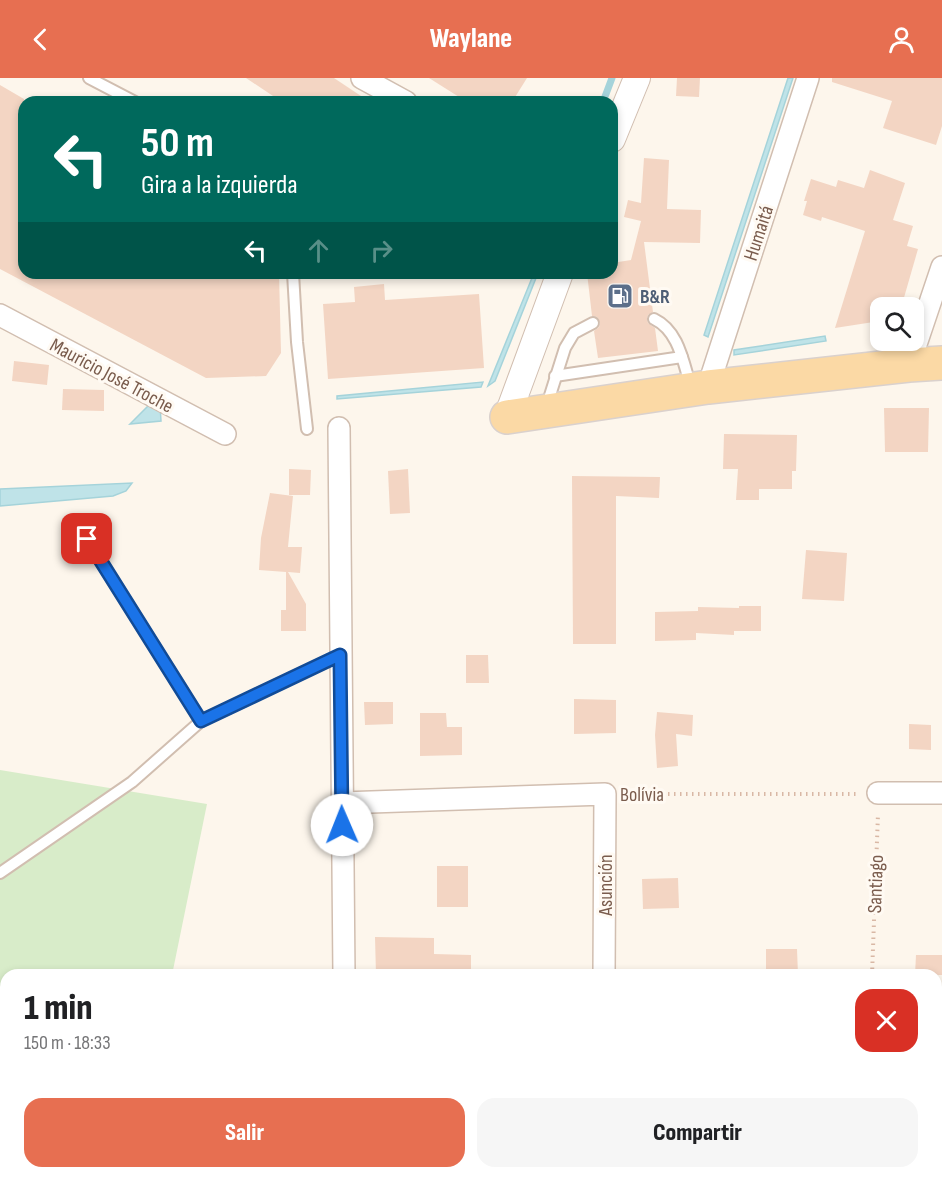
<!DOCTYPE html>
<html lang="es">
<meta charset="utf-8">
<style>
:root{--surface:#fff;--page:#f6f6f6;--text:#202124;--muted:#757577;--accent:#e76f51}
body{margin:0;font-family:"Sofia Sans Condensed",sans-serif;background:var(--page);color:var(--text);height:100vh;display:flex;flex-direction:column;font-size:22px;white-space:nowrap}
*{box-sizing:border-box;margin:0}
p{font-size:20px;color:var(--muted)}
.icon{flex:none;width:33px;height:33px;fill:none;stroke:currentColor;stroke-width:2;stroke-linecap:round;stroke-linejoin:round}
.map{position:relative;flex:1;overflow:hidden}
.panel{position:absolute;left:0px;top:891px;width:942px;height:210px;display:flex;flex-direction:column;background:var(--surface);border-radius:18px 18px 0 0;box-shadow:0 3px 9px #0003}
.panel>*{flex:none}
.banner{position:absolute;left:18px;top:18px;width:600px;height:183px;border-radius:18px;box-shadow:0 3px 9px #0003;background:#00695c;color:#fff;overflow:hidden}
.buttons{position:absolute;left:870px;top:219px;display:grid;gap:12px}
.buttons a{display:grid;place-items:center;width:54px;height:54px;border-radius:12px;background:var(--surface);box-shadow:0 3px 9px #0003;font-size:30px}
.pin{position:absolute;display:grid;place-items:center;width:51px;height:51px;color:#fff;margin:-26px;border-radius:12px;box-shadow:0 3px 9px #0006}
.me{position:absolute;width:66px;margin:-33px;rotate:359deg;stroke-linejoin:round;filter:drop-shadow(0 0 4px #0008)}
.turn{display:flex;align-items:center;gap:21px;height:126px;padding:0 24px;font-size:27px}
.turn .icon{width:78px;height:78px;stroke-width:2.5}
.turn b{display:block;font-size:42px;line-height:51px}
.lanes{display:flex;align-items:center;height:57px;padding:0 24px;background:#0003;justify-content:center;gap:30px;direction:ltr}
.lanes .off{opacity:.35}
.round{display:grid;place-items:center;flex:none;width:63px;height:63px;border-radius:18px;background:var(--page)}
.overview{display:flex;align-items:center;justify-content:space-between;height:102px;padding:0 24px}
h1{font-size:36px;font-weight:800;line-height:45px}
.primary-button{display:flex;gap:12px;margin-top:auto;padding:12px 24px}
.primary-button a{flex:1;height:69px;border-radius:18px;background:var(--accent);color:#fff;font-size:24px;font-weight:800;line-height:69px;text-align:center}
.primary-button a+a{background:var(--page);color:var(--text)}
header{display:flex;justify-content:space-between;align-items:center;height:78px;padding:0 24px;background:var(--accent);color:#fff;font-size:27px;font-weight:800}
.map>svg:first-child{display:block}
.green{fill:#d8ecc9}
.water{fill:#bfe3e8;stroke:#a5d3da;stroke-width:1.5}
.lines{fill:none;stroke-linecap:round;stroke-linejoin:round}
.stream{stroke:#a5d3da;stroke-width:7}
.building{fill:#f3d5c3}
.service-casing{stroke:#d1beb0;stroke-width:14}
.minor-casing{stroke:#d1beb0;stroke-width:24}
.tertiary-casing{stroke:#d1beb0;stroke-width:28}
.primary-casing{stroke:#dad1cd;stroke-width:36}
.path{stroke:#d9b8a5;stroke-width:4;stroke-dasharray:1.5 4.5;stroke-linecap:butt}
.service{stroke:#fff;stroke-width:10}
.minor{stroke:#fff;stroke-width:21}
.tertiary{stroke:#fff;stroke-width:26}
.primary{stroke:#fbd9a5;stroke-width:33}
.route-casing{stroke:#114b97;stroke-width:15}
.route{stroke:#1a73e8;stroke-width:10}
.labels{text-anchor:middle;stroke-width:6;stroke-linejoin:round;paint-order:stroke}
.street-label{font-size:20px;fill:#7a5c4d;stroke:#fffaf3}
.service-label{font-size:20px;font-weight:bold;fill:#4e5e75;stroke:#fffaf3;text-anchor:start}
</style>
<header><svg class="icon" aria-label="back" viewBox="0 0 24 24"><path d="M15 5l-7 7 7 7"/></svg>Waylane<svg class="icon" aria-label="person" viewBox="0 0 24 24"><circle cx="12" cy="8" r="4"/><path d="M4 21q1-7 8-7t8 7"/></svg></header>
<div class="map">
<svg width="942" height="1101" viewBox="0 0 942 1101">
<rect width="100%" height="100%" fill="#fdf6ec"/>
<polygon class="green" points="0,692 207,726 172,897 6,897 6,932 0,931"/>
<g class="water">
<polygon points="788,0 793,0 708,259 704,257"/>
<polygon points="534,195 538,195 495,303 488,308"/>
<polygon points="825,258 826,263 734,277 734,272"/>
<polygon points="483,304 481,309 337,321 337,318"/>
<polygon points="149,327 160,327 161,343 130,346"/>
<polygon points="132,405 126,413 113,418 0,428 0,411"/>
</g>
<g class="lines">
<polyline class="stream" points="603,24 612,0"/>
</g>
<g class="building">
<polygon points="246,0 334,0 370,24 282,24"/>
<polygon points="429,0 527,0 512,24 467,24"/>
<polygon points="677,0 700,0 699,19 676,18"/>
<polygon points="832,0 942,0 942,48 936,67 883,50 892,23 832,4"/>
<polygon points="0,7 24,21 24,195 279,195 281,275 266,298 206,300 0,191"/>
<polygon points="644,80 669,82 667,131 701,132 700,165 644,164 653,234 648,237 647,241 648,245 655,250 658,273 598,280 594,253 599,249 600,245 597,239 592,238 587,195 612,195 612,185 631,182 641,143 624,139 628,122 641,125"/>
<polygon points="870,92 905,105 893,142 913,148 907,168 918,171 901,230 880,230 880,243 835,250 865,153 822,139 821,143 803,137 807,123 804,123 811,101 836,109 838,102 864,110"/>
<polygon points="384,206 385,222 479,216 484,290 328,301 323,226 355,224 354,209"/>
<polygon points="14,283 49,287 47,307 12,303"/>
<polygon points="63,311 104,312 104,333 62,332"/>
<polygon points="884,330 929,330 928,374 885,374"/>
<polygon points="724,356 797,357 796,393 792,393 792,411 759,411 759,422 736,422 738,391 723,391"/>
<polygon points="289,391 311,392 310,417 289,417"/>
<polygon points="408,391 410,435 390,436 388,393"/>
<polygon points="572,398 660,399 659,420 616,418 616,566 573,566"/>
<polygon points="270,415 293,418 288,469 302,469 300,495 288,494 306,526 306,553 281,553 281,532 286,532 286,494 259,492 261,460"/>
<polygon points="806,472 847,475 844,523 802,521"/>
<polygon points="739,528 761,528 761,553 734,553 734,557 696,555 696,562 655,563 655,534 698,533 698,529 739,530"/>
<polygon points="466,577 488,577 489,605 466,605"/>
<polygon points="574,621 616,622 616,655 574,656"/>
<polygon points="364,624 393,624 393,646 365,647"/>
<polygon points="657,634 693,637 692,658 676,656 678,688 657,690 655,657"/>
<polygon points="420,635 446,635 447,649 462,649 462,677 420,678"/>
<polygon points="909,646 931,647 931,672 909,671"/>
<rect x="437" y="788" width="31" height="41"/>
<polygon points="678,800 679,830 643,831 642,801"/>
<polygon points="375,859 434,860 434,876 471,877 471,897 376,897"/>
<polygon points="766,871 797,871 798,897 766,897"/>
<polygon points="916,877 942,877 942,897 915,897"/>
</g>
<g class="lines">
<g class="service-casing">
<g id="service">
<polyline points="89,0 135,24"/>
<polyline points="293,195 297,264 307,351"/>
<path d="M 654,241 C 679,253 683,284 691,309"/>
<polyline points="555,298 682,279"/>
<polyline points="546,330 565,270 574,255 593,245"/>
<polyline points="87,461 201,643"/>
<polyline points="0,795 132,704 201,643 340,577"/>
</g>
</g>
<g class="minor-casing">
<g id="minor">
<polyline points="362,0 406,24"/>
<polyline points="0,237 225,356"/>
<polyline points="909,287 942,189"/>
<polyline points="708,309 808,0"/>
<polyline points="339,350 344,897"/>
<polyline points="878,715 942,715"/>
<polyline points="342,725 605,716 604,897"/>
<polyline points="347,1095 347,1101"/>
<polyline points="874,1095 874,1101"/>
<polyline points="603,1101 603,1095"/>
</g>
</g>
<g class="tertiary-casing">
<g id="tertiary">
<polyline points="612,61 637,0"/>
<polyline points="507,339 560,195"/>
</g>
</g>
<g class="primary-casing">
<polyline id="primary" points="507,339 708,309 909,287 942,285"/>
</g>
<g class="path">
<polyline points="626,716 858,716"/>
<polyline points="872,897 878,736"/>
</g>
<use href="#service" class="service"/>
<use href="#minor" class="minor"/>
<use href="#tertiary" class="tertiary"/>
<use href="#primary" class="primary"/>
</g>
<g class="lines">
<g class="route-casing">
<polyline id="route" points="87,461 201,643 340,577 342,747"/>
</g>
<use href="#route" class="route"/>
</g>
<defs>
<g id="fuel-square" transform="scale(1.35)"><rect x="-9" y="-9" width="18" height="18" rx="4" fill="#5c6f8a" stroke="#fffaf3"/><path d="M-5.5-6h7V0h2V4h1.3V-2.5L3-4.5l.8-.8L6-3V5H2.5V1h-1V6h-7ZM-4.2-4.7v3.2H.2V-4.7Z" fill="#fff"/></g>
</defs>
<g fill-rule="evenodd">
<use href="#fuel-square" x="620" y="218"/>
</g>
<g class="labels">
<g class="street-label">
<text transform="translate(758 155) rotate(-72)" y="7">Humaitá</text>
<text transform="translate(112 297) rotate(28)" y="7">Mauricio José Troche</text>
<text x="642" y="723">Bolívia</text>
<text transform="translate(875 806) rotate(-88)" y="7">Santiago</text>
<text transform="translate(605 807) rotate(-90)" y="7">Asunción</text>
</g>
<g class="service-label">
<text x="640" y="225">B&amp;R</text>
</g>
</g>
</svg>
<div class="buttons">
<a><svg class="icon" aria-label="search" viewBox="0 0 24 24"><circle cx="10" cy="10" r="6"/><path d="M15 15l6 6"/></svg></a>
</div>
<div class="pin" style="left:87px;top:461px;background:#d93025"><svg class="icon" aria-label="arrive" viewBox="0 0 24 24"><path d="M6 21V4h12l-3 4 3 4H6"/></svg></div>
<svg class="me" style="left:342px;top:747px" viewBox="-20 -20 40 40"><circle r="19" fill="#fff"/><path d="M0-13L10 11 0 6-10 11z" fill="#1a73e8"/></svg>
<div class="banner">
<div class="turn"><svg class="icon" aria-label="left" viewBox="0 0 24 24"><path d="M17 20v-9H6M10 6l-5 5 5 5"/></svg><div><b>50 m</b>Gira a la izquierda</div></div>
<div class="lanes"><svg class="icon" aria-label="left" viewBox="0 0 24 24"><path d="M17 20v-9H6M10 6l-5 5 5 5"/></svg><svg class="icon off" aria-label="ahead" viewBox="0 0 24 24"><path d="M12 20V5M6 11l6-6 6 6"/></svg><svg class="icon off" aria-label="right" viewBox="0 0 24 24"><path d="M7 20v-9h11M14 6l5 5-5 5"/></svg></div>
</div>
<section class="panel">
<div class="overview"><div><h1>1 min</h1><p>150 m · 18:33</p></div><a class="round" style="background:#d93025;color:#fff"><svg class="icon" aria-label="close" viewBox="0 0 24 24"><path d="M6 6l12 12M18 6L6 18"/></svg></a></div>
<div class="primary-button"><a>Salir</a><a>Compartir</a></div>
</section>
</div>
